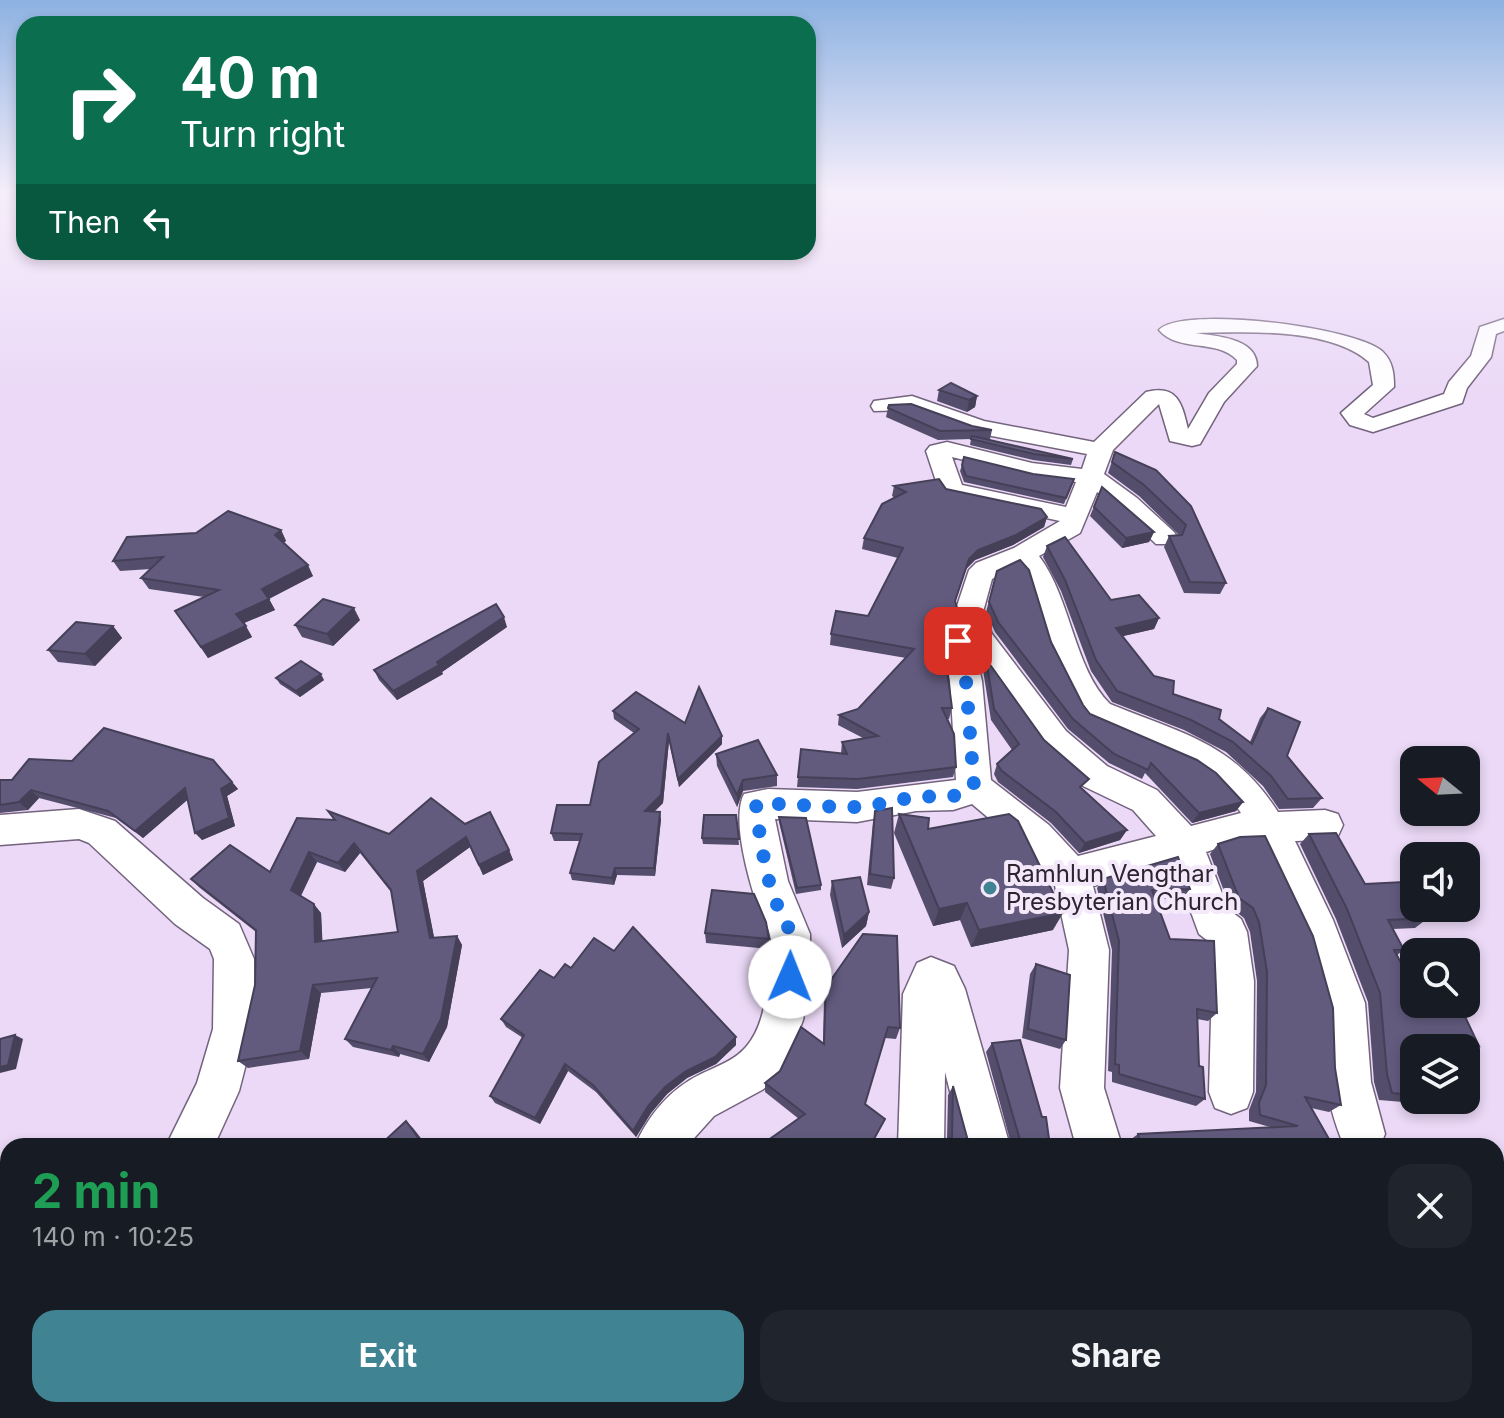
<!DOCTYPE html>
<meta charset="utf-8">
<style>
:root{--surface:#171b24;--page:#20242c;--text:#f1f3f6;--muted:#9ea1a6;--accent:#408493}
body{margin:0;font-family:Inter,sans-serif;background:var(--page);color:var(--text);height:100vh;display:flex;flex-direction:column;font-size:30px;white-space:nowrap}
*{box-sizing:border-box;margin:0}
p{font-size:26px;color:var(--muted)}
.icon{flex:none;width:44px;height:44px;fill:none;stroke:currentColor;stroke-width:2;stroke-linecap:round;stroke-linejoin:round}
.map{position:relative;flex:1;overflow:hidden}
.sheet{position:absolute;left:0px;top:1138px;width:1504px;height:280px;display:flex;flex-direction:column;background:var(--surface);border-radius:24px 24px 0 0;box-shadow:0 4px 12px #0003}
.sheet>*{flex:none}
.banner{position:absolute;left:16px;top:16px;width:800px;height:244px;border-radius:24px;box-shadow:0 4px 12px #0003;background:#0b6e4f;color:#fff;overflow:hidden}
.needle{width:52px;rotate:288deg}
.tools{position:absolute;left:1400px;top:746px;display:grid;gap:16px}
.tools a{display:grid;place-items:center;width:80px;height:80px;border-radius:16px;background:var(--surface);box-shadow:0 4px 12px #0003;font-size:40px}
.pin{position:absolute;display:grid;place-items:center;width:68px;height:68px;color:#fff;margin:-34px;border-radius:16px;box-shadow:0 4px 12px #0006}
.me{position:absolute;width:88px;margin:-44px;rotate:1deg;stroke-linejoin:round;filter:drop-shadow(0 0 6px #0008)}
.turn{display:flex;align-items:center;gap:28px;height:168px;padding:0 32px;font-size:36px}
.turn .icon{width:104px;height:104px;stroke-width:2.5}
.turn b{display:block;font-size:56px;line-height:68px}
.then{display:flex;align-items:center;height:76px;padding:0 32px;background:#0003;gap:16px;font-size:30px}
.round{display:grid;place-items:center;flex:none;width:84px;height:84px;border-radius:24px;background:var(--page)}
.headline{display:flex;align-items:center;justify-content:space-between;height:136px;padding:0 32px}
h1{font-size:48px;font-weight:700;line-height:60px;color:#1e9e55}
.action{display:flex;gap:16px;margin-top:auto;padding:16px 32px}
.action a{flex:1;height:92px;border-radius:24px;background:var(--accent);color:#fff;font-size:32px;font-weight:700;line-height:92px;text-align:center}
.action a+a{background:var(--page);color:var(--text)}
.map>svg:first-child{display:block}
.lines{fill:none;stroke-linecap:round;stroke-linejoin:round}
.street-casing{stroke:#73637d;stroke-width:3}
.street{fill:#fff;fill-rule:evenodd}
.wall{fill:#544e6c;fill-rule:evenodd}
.shaded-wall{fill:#454058}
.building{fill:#625b7e;stroke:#454058;stroke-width:2;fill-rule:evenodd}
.route{stroke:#1a73e8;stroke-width:14;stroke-dasharray:0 25.2}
.poi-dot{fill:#408493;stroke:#f4e9fb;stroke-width:3}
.labels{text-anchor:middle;stroke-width:8;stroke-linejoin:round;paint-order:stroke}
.poi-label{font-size:24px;fill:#2c2530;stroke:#f4e9fb;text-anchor:start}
</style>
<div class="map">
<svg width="1504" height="1418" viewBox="0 0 1504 1418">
<rect width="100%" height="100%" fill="#ebd9f7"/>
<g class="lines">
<g class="street-casing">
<g id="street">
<path d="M 1504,319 L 1504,331 L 1496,334 L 1491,357 L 1467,388 L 1462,403 L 1373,432 L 1350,425 L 1341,413 L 1373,385 L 1369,362 C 1329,327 1245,332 1195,333 C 1216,336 1257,338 1257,366 L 1224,402 L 1200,444 L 1192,446 L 1170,441 L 1159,404 L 1113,450 L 1104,474 L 1137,498 L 1174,532 L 1178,538 L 1174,544 L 1156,544 L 1119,508 L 1097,492 L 1080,533 L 1039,556 C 1071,598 1074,669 1110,704 C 1183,734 1233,742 1278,812 L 1325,810 L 1338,814 L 1343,825 L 1338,836 L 1325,840 L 1295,841 L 1333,920 L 1365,1003 L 1371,1082 L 1385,1134 L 1380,1146 L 1344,1146 C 1335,1124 1327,1099 1326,1075 C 1325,1052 1328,1030 1324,1008 C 1313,951 1285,894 1258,843 L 1231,844 L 1206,852 L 1228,909 L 1241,919 L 1247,932 L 1254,981 L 1253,1092 L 1247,1108 L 1231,1114 L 1215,1108 L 1209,1092 L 1212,981 L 1208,941 L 1199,934 L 1173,863 L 1093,886 L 1109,950 L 1104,1088 L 1122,1146 L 1076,1146 L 1060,1088 L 1069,950 L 1054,881 L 1023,847 L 972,804 L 953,810 L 916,811 L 857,822 L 775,819 L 788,881 L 810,934 L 810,983 L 803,1020 L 791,1052 L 777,1079 L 762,1090 L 714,1116 L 687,1146 L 635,1146 C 647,1117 670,1089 699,1075 C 715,1067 734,1061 746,1047 C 761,1030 765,1005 768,984 C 771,969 774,950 770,935 C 768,925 761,916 758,907 C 749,881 731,819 744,794 L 768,789 L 857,792 L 956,780 L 950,681 L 943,641 L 947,634 L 961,630 L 955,612 L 969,570 L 976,563 L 1014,548 L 1060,521 L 945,496 L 937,484 L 926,451 L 930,446 L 947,442 L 1032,463 L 1082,469 L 1087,454 L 971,432 L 910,410 L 874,411 L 871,406 L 874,401 L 912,396 L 984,421 L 1094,442 L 1146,392 C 1178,384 1182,404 1188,429 L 1209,393 L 1237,364 L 1237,360 C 1216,338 1179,353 1159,330 C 1181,305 1357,327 1383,352 C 1393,362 1394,374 1394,387 L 1364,414 L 1373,418 L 1444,394 L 1449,382 L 1471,356 L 1480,327 ZM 952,457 L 1032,477 L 1076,482 L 1066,507 L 962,485 ZM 1018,566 L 1028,579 L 1050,651 L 1081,714 L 1088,722 C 1141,744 1208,761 1241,813 L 1191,826 L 1157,790 L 1107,766 L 1066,731 L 992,634 L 983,612 L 992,579 ZM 976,656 L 1042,749 L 1083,786 L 1133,810 L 1156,836 L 1078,856 L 1049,825 L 991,780 L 982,681 Z"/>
<polygon points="79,809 115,821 203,898 239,924 254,959 255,1029 239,1091 214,1146 166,1146 197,1083 213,1029 214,959 210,949 175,924 89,843 79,839 0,845 0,815"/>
<polygon points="931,957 954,966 965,989 1010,1146 964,1146 945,1072 944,1146 898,1146 903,994 917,963"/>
<polygon points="175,1410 231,1410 232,1418 176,1418"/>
<polygon points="331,1410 391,1410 387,1418 328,1418"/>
<rect x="876" y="1410" width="56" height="8"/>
<polygon points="1011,1410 1067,1410 1068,1418 1012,1418"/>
<polygon points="1147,1410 1203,1410 1206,1418 1150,1418"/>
</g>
</g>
<use href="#street" class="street"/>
</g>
<g class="wall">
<polygon points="939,390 977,396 975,407 967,412 937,401"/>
<polygon points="888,408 992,430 990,439 986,439 1073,459 1071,465 1033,460 970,445 971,439 938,440 886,417"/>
<polygon points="1115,452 1156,470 1226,583 1220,594 1184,593 1164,547 1169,536 1179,535 1139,496 1108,473"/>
<polygon points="962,465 1033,474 1074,479 1064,504 964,482 960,471"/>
<polygon points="894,486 946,489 1047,517 1044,527 1013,545 975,560 966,569 955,602 960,618 957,628 944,633 943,635 952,708 949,719 947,719 956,767 953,777 857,789 797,787 798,777 841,753 842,742 863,738 838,725 839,715 858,709 906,658 830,645 831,634 868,616 898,558 862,549 864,538 895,498 892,496"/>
<polygon points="1102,487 1154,532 1149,542 1122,548 1090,516"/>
<polygon points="281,530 286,541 283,543 313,576 269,599 275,610 243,623 252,637 208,658 175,611 204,597 149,589 141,578 151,569 120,571 113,561"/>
<polygon points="1047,546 1111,600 1159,618 1154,629 1122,636 1154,676 1173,694 1219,719 1250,742 1260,718 1268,708 1287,756 1322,798 1313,808 1279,809 1263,786 1226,752 1184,730 1112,702 1091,671 1061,591 1043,557"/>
<polygon points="997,571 1051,642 1083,705 1090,714 1243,802 1236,811 1192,823 1145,773 1142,779 1109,763 1068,729 995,632 986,612"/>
<polygon points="360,620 333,646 302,637 295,625"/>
<polygon points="113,626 122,638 95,666 58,662 48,650"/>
<polygon points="507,627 442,672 443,674 397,700 379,680 374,670"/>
<polygon points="986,659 1044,740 1083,790 1127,830 1120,840 1079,853 1051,823 998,782 994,774 997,764 1012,750 991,720 983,670"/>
<polygon points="276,678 324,680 300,697 280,684"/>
<polygon points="613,711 685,723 722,744 679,787 669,741 663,803 654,812 661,819 655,876 617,875 614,885 572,880 570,873 580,841 554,841 551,833 590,805 634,733 614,719"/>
<polygon points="716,754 777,775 777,786 743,791 737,807 717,766"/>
<polygon points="72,761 232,782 238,789 227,796 235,826 202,840 188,799 143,838 116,818 39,798 28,810 0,813 0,780 12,780"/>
<path d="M 328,811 L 389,834 L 465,824 L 509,850 L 513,860 L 483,875 L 470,847 L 423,881 L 434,938 L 457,936 L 462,945 L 447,1027 L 429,1062 L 400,1054 L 399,1057 L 353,1047 L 345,1039 L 372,988 L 321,993 L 309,1059 L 248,1068 L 238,1061 L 255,985 L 256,932 L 200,888 L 191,879 L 270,872 L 334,820 ZM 360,853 L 391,892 L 398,932 L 322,941 L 321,913 L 301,896 L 317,862 L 345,872 Z"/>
<polygon points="875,811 894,878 891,889 867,885 873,822"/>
<polygon points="899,814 928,829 1053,930 971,947 960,920 933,926 894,833"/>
<polygon points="736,815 739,845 703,844 702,838"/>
<polygon points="779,817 821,885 821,890 796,894 779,822"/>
<polygon points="1309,834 1365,884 1428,918 1415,928 1393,929 1404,950 1397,955 1414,1004 1479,1046 1466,1053 1466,1048 1414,1048 1414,1100 1436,1100 1427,1104 1379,1100 1374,1082 1368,1002 1336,919 1300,844"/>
<polygon points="1240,837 1335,1068 1341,1105 1329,1112 1311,1108 1333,1146 1131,1146 1130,1140 1138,1134 1270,1127 1249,1121 1249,1110 1256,1092 1257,981 1250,932 1244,918 1230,907 1210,854 1218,844"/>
<polygon points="1103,879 1190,889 1183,898 1155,899 1170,939 1217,1013 1208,1021 1197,1019 1199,1066 1205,1099 1196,1106 1112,1082 1112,1072 1108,1071 1112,950 1097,888"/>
<polygon points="832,881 869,912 866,926 842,948 830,895"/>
<polygon points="705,933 769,939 769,949 706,943"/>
<polygon points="1036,964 1066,1040 1060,1049 1022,1038 1030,974"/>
<polygon points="571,968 736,1045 716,1064 687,1078 667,1094 651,1113 636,1137 596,1092 568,1071 540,1124 495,1103 490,1096 523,1038 506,1027 501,1019 554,978"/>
<polygon points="826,987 900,1028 896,1039 885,1038 865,1104 885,1119 871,1146 760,1146 799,1119 765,1092 765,1083 823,1042 824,998"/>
<polygon points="992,1043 1050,1146 933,1146 936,1141 947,1139 948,1095 953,1086 968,1141 1010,1140 986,1052"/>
<polygon points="934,1410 1016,1410 1018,1418 935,1418"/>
<polygon points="1068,1410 1113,1410 1115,1418 1071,1418"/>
<polygon points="1211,1410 1258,1410 1261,1418 1213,1418"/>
<polygon points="1341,1410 1392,1410 1397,1418 1346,1418"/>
</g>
<g class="shaded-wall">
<polygon points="977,396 975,407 967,412 969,400"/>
<polygon points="1047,517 1044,527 1013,545 975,560 966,569 952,611 969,559 978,550"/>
<polygon points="281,530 286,541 280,545 275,535"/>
<polygon points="1154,532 1149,542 1122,548 1126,538"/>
<polygon points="308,565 313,576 268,599 262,589"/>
<polygon points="269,599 275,610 242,624 236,614"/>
<polygon points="354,608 360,620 333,646 327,634"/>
<polygon points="504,617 507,627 442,672 443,674 397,700 393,691"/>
<polygon points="960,618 957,628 944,633 940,642 942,631 947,622"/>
<polygon points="1159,618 1154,629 1111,639 1116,628"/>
<polygon points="113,626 122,638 95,666 85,654"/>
<polygon points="246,626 252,637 208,658 201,647"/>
<polygon points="321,674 324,680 300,697 296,691"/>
<polygon points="668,733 669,741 663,803 646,819 645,811"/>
<polygon points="722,736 722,744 679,787 678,779"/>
<polygon points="743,780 743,791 737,807 737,795"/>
<polygon points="232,782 238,789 227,796 235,826 202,840 195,833 221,789"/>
<polygon points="185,788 192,796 143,838 135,831"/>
<polygon points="31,790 39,798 28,810 19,802"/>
<polygon points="1243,802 1236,811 1192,823 1199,813"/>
<polygon points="660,812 661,819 655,876 654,868"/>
<polygon points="1127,830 1120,840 1079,853 1085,843"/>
<polygon points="466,837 470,847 423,881 436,947 430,938 417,871"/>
<polygon points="354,843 360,853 345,872 338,863"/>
<polygon points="509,850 513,860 483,875 479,865"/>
<polygon points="309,852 317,862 299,899 291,890"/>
<polygon points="615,868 617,875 614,885 612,878"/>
<polygon points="967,903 960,920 933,926 939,909"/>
<polygon points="314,904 321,913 323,951 315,942"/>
<polygon points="869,912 866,926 842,948 844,935"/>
<polygon points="1063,913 1053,930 971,947 979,930"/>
<polygon points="457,936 462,945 447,1027 429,1062 423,1054"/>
<polygon points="313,985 321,993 309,1059 300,1051"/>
<polygon points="15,1035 23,1039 16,1069 0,1073 0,1067"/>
<polygon points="736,1037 736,1045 716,1064 687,1078 667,1094 651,1113 636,1137 633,1131 648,1106 665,1087 686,1071"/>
<polygon points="393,1046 400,1054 399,1057 391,1050"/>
<polygon points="565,1064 568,1071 540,1124 535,1118"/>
<polygon points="406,1121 413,1128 427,1146 424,1146"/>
<polygon points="8,1306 8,1324 0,1330 0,1312"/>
<polygon points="109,1410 126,1410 115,1418 98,1418"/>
<polygon points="157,1410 173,1410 174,1418 159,1418"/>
<polygon points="280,1410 294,1410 296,1418 283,1418"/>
</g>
<g class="building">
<polygon points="951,383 977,396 969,400 939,390"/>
<polygon points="911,404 972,426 992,430 940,431 888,408 889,405"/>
<polygon points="972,436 1073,459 1034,454 971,439"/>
<polygon points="1115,452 1156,470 1191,506 1226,583 1190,582 1169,536 1182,535 1186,525 1144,485 1112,462"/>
<polygon points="964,457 1033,474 1074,479 1066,498 966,476 962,465"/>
<polygon points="939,479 946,489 1041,509 1047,517 1016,535 978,550 969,559 955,601 960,618 947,622 942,631 952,708 942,708 954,734 956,767 858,779 798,777 801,749 847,754 842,742 878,736 839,715 858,709 914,649 831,634 836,611 868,616 903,548 864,538 882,504 906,492 894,486"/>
<polygon points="1102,487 1154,532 1126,538 1094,507"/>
<polygon points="228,511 281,530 275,535 308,565 262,589 269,599 236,614 246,626 201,647 175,611 219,590 141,578 163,557 113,561 127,537 196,533"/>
<polygon points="1065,537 1111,600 1139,595 1159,618 1116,628 1154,676 1174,681 1173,694 1221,710 1219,719 1252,744 1268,708 1300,722 1287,756 1322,798 1288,799 1271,776 1233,742 1191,720 1117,691 1096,660 1065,580 1047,546"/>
<polygon points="1020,560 1029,570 1051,642 1083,705 1090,714 1197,760 1216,773 1243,802 1199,813 1151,763 1148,770 1114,754 1073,719 998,622 989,602 997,571"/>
<polygon points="323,599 354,608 327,634 295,625"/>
<polygon points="496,604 504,617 437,662 439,665 393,691 374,670"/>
<polygon points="76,622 113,626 85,654 48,650"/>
<polygon points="986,659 1044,740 1089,779 1080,787 1127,830 1085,843 1056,812 1002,771 997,764 1019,744 994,709"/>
<polygon points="301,661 321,674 296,691 276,678"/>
<polygon points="699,687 722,736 678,779 668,733 661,795 645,811 660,812 654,868 615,868 612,878 570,873 582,834 551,833 557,805 590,805 599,762 639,729 613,711 636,692 685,723"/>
<polygon points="104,728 213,760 232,782 221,789 229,818 195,833 185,788 135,831 108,811 31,790 19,802 0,805 0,780 12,780 29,759 72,761"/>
<polygon points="758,740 777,775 743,780 737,795 716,754"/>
<path d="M 431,798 L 465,824 L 490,812 L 509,850 L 479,865 L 466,837 L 417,871 L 430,938 L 457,936 L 441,1019 L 423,1054 L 393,1046 L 391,1050 L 345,1039 L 377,978 L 313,985 L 300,1051 L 238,1061 L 255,985 L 256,930 L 191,879 L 230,845 L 270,872 L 297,818 L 335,820 L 328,811 L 389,834 ZM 354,843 L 391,890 L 398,932 L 315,942 L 314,904 L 291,890 L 309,852 L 338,863 Z"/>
<polygon points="892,808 894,878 870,874 875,811"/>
<polygon points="899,814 929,818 928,829 1009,814 1018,821 1063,913 979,930 967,903 939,909"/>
<polygon points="704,815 736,815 739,839 702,838"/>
<polygon points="779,817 806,818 821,885 797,888"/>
<polygon points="1336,833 1365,884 1404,882 1414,897 1414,908 1421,908 1428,918 1388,920 1404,950 1394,950 1414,987 1414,1004 1459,1004 1479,1046 1416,1040 1420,1048 1414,1048 1414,1095 1392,1093 1387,1074 1380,993 1347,909 1309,834"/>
<polygon points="1265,836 1313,936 1333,1008 1335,1068 1341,1105 1305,1097 1333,1146 1141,1146 1138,1134 1298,1126 1260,1115 1259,1103 1266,1085 1267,972 1259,922 1253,908 1239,898 1218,844 1240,837"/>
<polygon points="1178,857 1190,889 1152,890 1170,939 1214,941 1217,1013 1197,1009 1199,1066 1203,1067 1205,1099 1119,1074 1119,1065 1115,1064 1119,941 1103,879"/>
<polygon points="860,877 869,912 844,935 832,881"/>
<polygon points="712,890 754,894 766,922 769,939 705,933"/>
<polygon points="633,927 736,1037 715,1057 686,1071 665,1087 648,1106 633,1131 593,1085 565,1064 535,1118 490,1096 524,1035 501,1019 540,970 554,978 565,964 571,968 594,938 614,951"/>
<polygon points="863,934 897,936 900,1028 888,1027 865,1104 885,1119 870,1146 760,1146 805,1114 765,1083 780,1071 801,1027 824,1044 826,987"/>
<polygon points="1036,964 1070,975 1066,1040 1028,1029"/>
<polygon points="15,1035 8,1065 0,1067 0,1039"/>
<polygon points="1020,1040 1042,1117 1046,1117 1050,1146 936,1146 936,1141 952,1138 953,1086 968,1141 1020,1140 992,1043"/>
<polygon points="406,1121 424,1146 379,1146"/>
<polygon points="8,1255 8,1307 0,1312 0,1261"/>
<polygon points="39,1410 109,1410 98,1418 40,1418"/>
<polygon points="114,1410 157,1410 159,1418 114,1418"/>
<polygon points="219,1410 280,1410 283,1418 219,1418"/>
<polygon points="397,1410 691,1410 685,1418 587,1418 586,1417 585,1418 402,1418"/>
<polygon points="746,1410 811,1410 823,1418 743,1418"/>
<polygon points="940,1410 1016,1410 1018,1418 940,1418"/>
<polygon points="1079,1410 1113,1410 1115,1418 1081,1418"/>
<polygon points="1223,1410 1258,1410 1261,1418 1226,1418"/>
<polygon points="1350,1410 1392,1410 1397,1418 1354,1418"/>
</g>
<linearGradient id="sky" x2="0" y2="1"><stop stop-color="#8db2e1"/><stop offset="0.49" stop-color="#f6eefb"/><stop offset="1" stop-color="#f6eefb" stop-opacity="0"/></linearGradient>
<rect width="1504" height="393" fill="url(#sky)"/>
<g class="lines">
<path class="route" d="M 790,977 C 792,961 795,942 788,927 C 783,915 776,905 772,892 C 764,864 759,834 756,804 C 788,803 818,807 849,807 C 871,808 894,800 916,797 C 940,795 954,802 974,786 L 966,681 L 958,641"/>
</g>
<circle class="poi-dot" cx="990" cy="888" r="8"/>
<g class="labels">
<g class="poi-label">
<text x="1006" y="882">Ramhlun Vengthar<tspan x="1006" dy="28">Presbyterian Church</tspan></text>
</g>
</g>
</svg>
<div class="tools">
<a><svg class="needle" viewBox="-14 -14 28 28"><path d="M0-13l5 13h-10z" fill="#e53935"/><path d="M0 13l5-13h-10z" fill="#9ea1a6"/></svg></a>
<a><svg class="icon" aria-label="sound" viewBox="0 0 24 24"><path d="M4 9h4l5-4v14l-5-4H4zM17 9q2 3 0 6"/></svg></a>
<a><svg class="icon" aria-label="search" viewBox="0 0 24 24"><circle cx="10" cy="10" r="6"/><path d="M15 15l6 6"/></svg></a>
<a><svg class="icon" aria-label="layers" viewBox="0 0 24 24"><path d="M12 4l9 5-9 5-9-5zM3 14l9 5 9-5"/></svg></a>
</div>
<div class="pin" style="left:958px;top:641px;background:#d93025"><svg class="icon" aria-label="arrive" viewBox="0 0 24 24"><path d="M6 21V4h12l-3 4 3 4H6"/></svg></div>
<svg class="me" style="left:790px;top:977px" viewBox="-20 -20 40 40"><circle r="19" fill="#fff"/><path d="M0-13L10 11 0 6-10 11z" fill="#1a73e8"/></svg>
<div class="banner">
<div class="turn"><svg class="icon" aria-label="right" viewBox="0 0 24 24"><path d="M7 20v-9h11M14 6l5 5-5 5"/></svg><div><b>40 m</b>Turn right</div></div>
<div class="then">Then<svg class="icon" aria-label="left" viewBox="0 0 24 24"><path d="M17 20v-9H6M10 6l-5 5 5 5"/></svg></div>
</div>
<section class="sheet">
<div class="headline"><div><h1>2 min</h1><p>140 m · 10:25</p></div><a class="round"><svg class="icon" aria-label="close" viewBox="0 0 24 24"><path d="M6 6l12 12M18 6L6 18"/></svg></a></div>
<div class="action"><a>Exit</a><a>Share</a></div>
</section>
</div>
